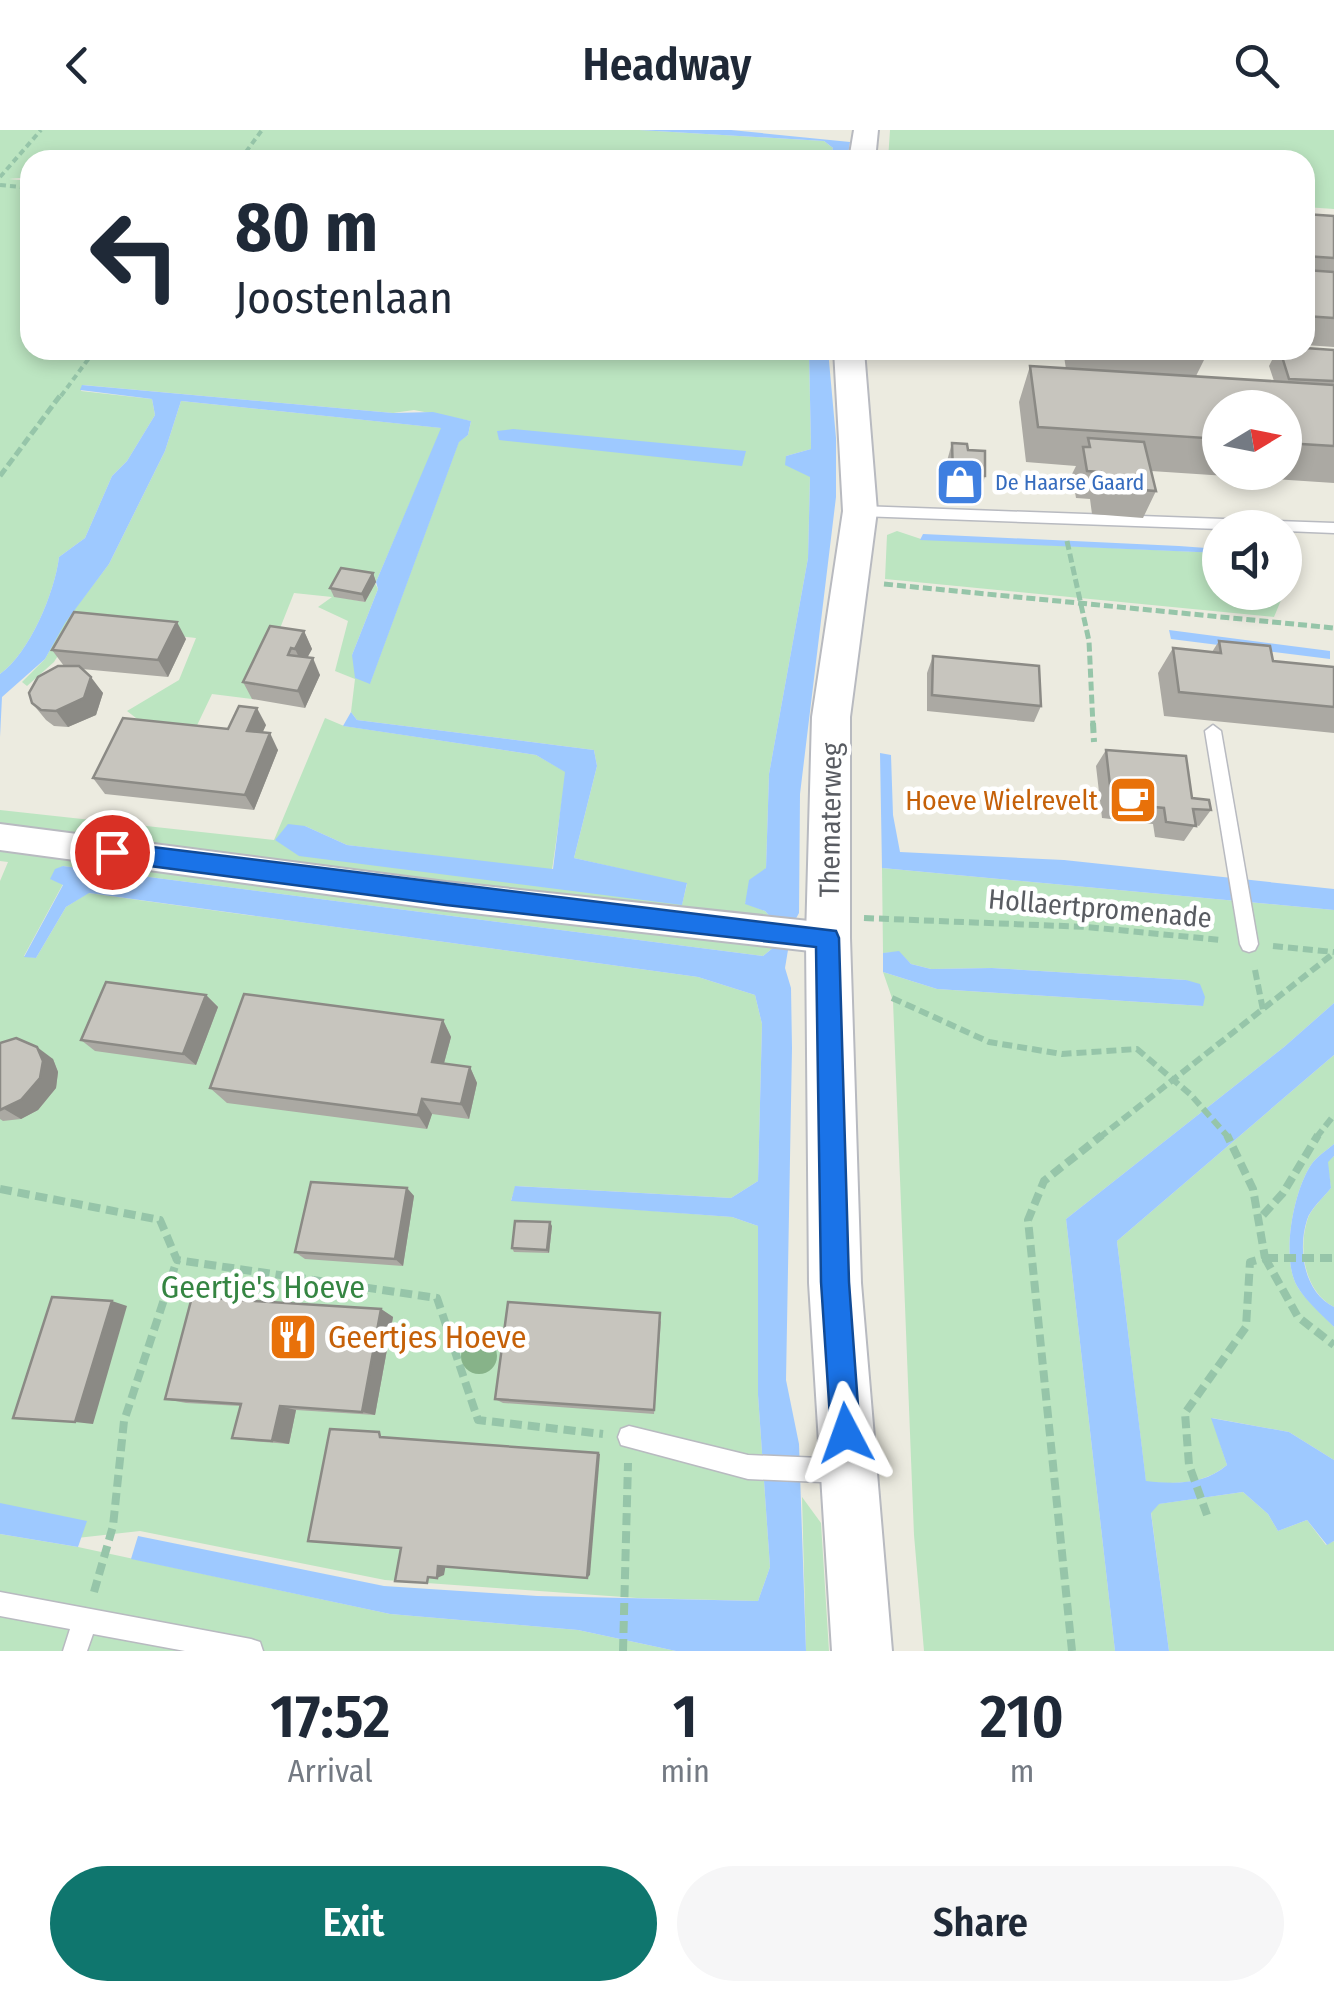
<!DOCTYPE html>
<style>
:root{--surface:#fff;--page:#f6f6f7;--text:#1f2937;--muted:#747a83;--accent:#0f766e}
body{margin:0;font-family:"Fira Sans Condensed",sans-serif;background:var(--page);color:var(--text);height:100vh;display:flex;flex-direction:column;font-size:38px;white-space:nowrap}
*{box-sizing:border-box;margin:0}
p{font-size:32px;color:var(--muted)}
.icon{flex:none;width:55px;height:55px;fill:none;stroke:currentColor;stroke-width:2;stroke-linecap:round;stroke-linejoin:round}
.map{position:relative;height:1521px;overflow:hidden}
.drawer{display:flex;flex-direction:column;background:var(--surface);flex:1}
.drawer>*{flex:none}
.banner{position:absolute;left:20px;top:20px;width:1295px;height:210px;border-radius:30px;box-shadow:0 5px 15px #0003;background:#fff;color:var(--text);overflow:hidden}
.needle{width:65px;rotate:80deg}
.fabs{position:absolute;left:1202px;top:260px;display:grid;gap:20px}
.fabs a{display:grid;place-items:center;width:100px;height:100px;border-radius:50%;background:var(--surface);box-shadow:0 5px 15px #0003;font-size:50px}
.pin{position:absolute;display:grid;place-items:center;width:85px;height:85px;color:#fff;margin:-42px;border:5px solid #fff;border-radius:50%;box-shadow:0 2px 10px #0007}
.me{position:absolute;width:110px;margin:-55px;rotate:356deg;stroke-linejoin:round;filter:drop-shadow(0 0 8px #0008)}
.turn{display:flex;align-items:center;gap:35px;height:210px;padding:0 50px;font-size:45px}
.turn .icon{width:130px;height:130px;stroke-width:2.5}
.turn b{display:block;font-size:70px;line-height:85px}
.eta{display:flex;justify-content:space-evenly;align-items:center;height:170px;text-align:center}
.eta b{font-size:60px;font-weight:600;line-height:70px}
.action{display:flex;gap:20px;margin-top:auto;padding:20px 50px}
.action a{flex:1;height:115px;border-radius:60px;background:var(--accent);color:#fff;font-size:40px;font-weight:600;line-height:115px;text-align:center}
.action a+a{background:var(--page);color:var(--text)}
header{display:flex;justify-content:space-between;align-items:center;height:130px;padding:0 50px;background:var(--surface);font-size:45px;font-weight:600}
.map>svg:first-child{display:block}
.green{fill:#bce5c1}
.water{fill:#9ec9ff}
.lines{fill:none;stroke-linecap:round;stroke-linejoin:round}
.service-casing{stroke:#b8bac0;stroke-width:3}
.minor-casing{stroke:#b8bac0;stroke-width:4}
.tertiary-casing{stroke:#b8bac0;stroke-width:4}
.path-far3{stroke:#96c5a9;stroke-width:4;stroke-dasharray:6 4;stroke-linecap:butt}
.path-far2{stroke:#96c5a9;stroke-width:5;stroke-dasharray:9 4;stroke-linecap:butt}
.path-far1{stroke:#96c5a9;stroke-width:6;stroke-dasharray:10 5;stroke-linecap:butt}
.path{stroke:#96c5a9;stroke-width:8;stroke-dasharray:12 6;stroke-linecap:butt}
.service{fill:#fff;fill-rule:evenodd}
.minor{fill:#fff;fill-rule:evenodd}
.tertiary{fill:#fff;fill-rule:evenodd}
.tree{fill:#87b389}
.wall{fill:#aba9a3;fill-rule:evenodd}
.shaded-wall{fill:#8b8a85}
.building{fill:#c7c5be;stroke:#8b8a85;stroke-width:2.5}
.route{fill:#1a73e8;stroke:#114b97;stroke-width:2.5}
.labels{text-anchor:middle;stroke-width:9;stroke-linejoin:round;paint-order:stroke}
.far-shop-label{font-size:22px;fill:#366cbe;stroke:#fff;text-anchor:start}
.food-label{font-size:28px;fill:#c56008;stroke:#fff;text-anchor:end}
.street-label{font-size:28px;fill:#595c62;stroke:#fff}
.near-park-label{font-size:32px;fill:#358542;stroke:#fff}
.near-food-label{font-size:32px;fill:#c56008;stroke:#fff;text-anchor:start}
</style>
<header><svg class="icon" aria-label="back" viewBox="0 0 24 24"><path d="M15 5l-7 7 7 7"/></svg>Headway<svg class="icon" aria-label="search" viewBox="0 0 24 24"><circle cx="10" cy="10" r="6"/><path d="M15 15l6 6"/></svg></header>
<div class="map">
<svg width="1334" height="1521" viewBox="0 0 1334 1521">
<rect width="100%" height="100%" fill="#ecebe0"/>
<g class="green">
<path d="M 0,0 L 639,0 L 824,11 L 833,18 L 829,30 L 30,30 L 30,47 L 9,49 L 30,51 L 30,220 L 809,220 L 811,319 L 786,326 L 810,346 L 808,428 L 769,644 L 766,738 L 745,773 L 765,781 L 774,791 L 774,817 L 763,826 L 63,736 L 51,749 L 63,754 L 24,826 L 36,828 L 66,777 L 88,763 L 698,847 L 755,865 L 762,894 L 758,1051 L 731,1068 L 516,1056 L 511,1070 L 732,1087 L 758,1096 L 758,1265 L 770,1437 L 758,1471 L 637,1468 L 385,1450 L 140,1401 L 77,1408 L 0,1392 L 0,751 L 8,732 L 0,731 L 0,680 L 274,710 L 325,588 L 344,596 L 536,625 L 566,642 L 552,740 L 347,715 L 305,696 L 275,710 L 682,774 L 687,754 L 574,728 L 597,636 L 594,620 L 357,590 L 351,582 L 355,549 L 335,541 L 348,491 L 318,477 L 332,467 L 294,463 L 252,569 L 212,564 L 190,610 L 150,599 L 127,581 L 179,550 L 196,508 L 77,495 L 54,532 L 27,556 L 22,552 L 45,529 L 64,493 L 109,434 L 165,321 L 181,271 L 442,298 L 376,452 L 334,466 L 365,472 L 375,453 L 378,459 L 352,525 L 370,553 L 459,311 L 468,305 L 471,291 L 414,280 L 393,283 L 83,255 L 81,261 L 152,269 L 155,285 L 127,331 L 112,346 L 85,408 L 59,427 C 55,462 29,524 0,544 Z"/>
<polygon points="890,0 1334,0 1334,79 1305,77 1305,30 888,30"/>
<polygon points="897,401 921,409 1220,423 1220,462 1284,463 1274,487 885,449 887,405"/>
<polygon points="882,738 1334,780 1334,873 1284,917 1066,1089 1115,1521 924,1521 914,1405 893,871 883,842 937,859 1203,876 1186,850 992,838 931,839 911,834 899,822 883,823"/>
<path d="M 1334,925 L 1334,1014 C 1327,1020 1316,1027 1311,1035 C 1293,1062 1281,1128 1297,1156 C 1305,1170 1323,1184 1334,1197 L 1334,1330 L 1289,1302 L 1212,1288 L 1227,1335 C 1203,1355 1176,1354 1146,1352 L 1117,1111 Z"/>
<path d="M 1334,1026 L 1334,1177 C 1305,1162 1298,1121 1307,1091 C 1310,1079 1324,1067 1331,1058 L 1327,1032 Z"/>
<polygon points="1243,1362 1268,1384 1278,1401 1307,1390 1326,1415 1334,1411 1334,1521 1169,1521 1151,1382 1158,1374"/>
<polygon points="802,1367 821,1393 829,1521 806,1521"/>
<polygon points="0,1404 78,1417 390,1484 578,1500 676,1521 0,1521"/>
</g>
<g class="water">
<polygon points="639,0 731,0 850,12 847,30 829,30 833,18 824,11"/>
<polygon points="809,220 828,220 836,308 836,367 800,664 799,783 792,796 785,838 791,858 792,918 786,1250 799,1314 806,1521 676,1521 578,1500 390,1484 131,1429 138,1406 384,1456 537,1466 758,1471 770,1437 758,1265 758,1096 732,1087 511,1071 515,1056 731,1068 758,1051 762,894 755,865 698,847 89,763 66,777 36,828 24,827 63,755 50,749 55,739 63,736 763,826 774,817 774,791 765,781 745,774 749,750 766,738 769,644 808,428 810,347 785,335 786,326 811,319"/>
<path d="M 82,255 L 393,283 L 433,282 L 471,291 L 468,305 L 459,312 L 370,554 L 355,548 L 352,525 L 378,459 L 376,452 L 441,298 L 181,271 L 165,321 L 109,434 L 65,493 L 45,529 L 2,567 L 0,607 L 0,544 C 29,524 55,462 59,427 L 85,408 L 112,346 L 127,331 L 155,285 L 152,269 L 80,260 Z"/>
<polygon points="513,299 746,321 742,336 499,310 497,301"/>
<polygon points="923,404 1179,416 1220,419 1220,423 920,410"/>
<polygon points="1169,500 1330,521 1330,529 1171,509"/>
<polygon points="351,582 357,590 594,620 597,636 574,728 687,753 682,775 299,726 275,710 288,694 305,696 347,715 553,739 565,642 536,625 343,596"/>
<polygon points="880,623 891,625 893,685 900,722 1064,730 1334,759 1334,780 882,738"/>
<polygon points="899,821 911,834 931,839 992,838 1186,850 1200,854 1205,867 1203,876 937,859 883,842 883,823"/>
<path d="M 1334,873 L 1334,925 L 1117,1111 L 1146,1351 C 1175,1354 1204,1355 1227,1335 L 1211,1288 L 1289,1302 L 1334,1330 L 1334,1411 L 1327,1415 L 1307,1390 L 1278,1401 L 1268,1384 L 1243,1362 L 1159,1374 L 1151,1383 L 1169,1521 L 1115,1521 L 1066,1089 L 1284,917 Z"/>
<path d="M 1334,1014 L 1334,1026 L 1328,1032 L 1331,1058 C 1324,1067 1310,1079 1307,1090 C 1297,1121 1305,1163 1334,1177 L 1334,1197 C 1322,1185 1305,1170 1297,1156 C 1281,1128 1293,1062 1311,1035 C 1316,1027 1327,1020 1334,1014 Z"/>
<polygon points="0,1373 87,1391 78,1417 0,1404"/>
</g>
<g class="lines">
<g class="service-casing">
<g id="service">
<polygon points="860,376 1334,393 1334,403 1285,401 1285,398 1220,399 860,386 853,381"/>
<polygon points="1213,595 1221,601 1258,814 1255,820 1249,822 1243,820 1240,814 1205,601"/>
<polygon points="629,1296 748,1325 845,1329 853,1333 857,1341 853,1349 845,1353 748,1349 621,1315 618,1307 621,1299"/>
<polygon points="0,1462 251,1509 260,1512 263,1521 185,1521 93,1504 87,1521 63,1521 70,1499 0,1486"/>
</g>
</g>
<g class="minor-casing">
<polygon id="minor" points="0,694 446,752 828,793 840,798 845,808 840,818 828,823 446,780 0,720"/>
</g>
<g class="tertiary-casing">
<g id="tertiary">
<polygon points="854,0 878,0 875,30 849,30"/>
<polygon points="834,220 864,220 877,381 850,587 850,808 861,1153 892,1521 832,1521 809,1153 806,808 812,587 843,381"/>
</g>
</g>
<g class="path-far3">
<polyline points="240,30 262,0"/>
<polyline points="0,47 41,0"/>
<polyline points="0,55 30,58"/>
<polyline points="1241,220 1278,226"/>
<polyline points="61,266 95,220"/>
</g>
<g class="path-far2">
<polyline points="0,346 62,263"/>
<polyline points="1067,411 1089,511 1093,596"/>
<polyline points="884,454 1334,498"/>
</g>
<g class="path-far1">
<polyline points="1093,593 1094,612"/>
<polyline points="864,788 1087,797 1221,810"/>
<polyline points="1273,816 1334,822"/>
<polyline points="1255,840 1263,880"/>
<polyline points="892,868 989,912 1062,924 1137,919 1190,964 1229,1008"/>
<polyline points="1099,1008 1334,823"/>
<polyline points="1316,1008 1334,985"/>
</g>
<g class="path">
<polyline points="0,1059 160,1090 177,1130 437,1168 478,1290 603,1304"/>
<polyline points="1263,1085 1283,1063 1318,1005"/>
<polyline points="1265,1128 1298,1187 1334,1215"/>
<polyline points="1266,1128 1334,1128"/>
<polyline points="1207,1385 1189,1335 1185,1283 1246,1197 1250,1132 1265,1128 1253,1059 1227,1005"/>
<polyline points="94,1462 113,1396 124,1291 177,1130"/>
<polyline points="623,1521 628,1333"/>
<polyline points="1072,1521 1028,1090 1044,1051 1102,1005"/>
</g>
<use href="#service" class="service"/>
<use href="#minor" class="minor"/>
<use href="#tertiary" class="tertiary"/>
</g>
<circle class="tree" cx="479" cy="1226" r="18"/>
<g class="wall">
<polygon points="1305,84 1334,86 1334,217 1305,215"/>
<polygon points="902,220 1037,220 1034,230 902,222"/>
<path d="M 1063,220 L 1204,220 L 1205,228 L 1196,246 L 1274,251 L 1269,236 L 1277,220 L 1334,220 L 1334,353 L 1151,341 L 1156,361 L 1143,388 L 1092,384 L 1090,369 L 1076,368 L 1072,344 L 1076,336 L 1026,332 L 1019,272 L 1030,236 L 1066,239 ZM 1220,278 L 1285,278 L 1285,342 L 1220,342 Z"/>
<polygon points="952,313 968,320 985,346 980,365 948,363 947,331"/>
<polygon points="1285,435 1293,446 1287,455 1285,455"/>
<polygon points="373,443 376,452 365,472 334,467 330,458"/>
<polygon points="304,501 312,519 307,527 320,545 305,578 252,569 243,552"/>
<polygon points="186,509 168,547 82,539 103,563 96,585 68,597 54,596 46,590 32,573 64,536 52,520"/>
<polygon points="1219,511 1273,531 1334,537 1334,603 1164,586 1158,543 1173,518 1212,522"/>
<polygon points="933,526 1041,576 1034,592 927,581 927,543"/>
<polygon points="266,595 262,603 278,620 254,680 105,664 93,648 228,599"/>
<polygon points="1106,620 1192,668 1211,680 1199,696 1195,695 1184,711 1155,707 1153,694 1102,688 1096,636"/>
<polygon points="206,865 218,877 196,935 95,921 81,910"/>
<polygon points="443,890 451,907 444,933 470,937 477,953 469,989 432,984 427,999 227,973 210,958"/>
<polygon points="0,913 53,929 58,942 56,958 38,980 21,989 3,991 0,989"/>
<polygon points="407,1058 414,1066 403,1136 305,1129 295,1122"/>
<polygon points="552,1096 549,1123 514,1122 512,1118"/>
<polygon points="381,1179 393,1187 375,1285 296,1280 289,1314 251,1311 232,1308 240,1276 186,1273 165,1269"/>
<polygon points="661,1191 654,1284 503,1273 495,1269"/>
</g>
<g class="shaded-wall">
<polygon points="373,443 376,452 365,472 362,464"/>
<polygon points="177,492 186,509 168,547 158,530"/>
<polygon points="304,501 312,519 303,536 295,519"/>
<polygon points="313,528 320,545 305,578 298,561"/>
<polygon points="91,547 103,563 96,585 68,597 56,581"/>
<polygon points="257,578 266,595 256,617 247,601"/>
<polygon points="270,603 278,620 254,680 245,665"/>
<polygon points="206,865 218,877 196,935 183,924"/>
<polygon points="443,890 451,907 440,948 432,932"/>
<polygon points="37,917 53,929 58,942 56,958 38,980 21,989 4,979"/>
<polygon points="470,937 477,953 469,989 461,974"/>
<polygon points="422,969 432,984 427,999 418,985"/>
<polygon points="407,1058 414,1066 403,1136 395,1129"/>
<polygon points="550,1092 552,1096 549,1123 547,1120"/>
<polygon points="112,1171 127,1176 93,1294 75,1292"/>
<polygon points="381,1179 393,1187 375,1285 362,1282"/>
<polygon points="280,1276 296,1280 289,1314 272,1311"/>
<polygon points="598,1323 600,1324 590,1445 587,1448"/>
<polygon points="446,1434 444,1445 437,1448 438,1436"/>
</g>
<g class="building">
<polygon points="1305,84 1334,86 1334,128 1305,126"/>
<polygon points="1305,140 1334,142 1334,188 1305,186"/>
<polygon points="1305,218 1334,220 1334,251 1289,249 1280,220 1305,220"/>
<polygon points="1093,220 1204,220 1205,228"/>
<polygon points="1030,236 1334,255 1334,316 1285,313 1285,278 1220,278 1220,309 1038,297"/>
<polygon points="1088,308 1144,312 1156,361 1104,357 1101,342 1087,341 1083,317 1090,317"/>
<polygon points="952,313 967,314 968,320 985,321 985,346 953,344"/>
<polygon points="1285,435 1289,435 1293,446 1285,446"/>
<polygon points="341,438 373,443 362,464 330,458"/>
<polygon points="74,482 177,492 158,530 52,520"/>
<polygon points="270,496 304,501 295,519 291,518 288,525 313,528 298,561 243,552"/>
<polygon points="1219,511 1270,516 1273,531 1334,537 1334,577 1179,562 1173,518 1221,523"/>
<polygon points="933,526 1039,536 1041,576 932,565"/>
<polygon points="58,536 79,536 91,547 84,568 56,581 41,580 32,573 29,563 38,547"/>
<polygon points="239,576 257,578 247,601 270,603 245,665 93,648 123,588 228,599"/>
<polygon points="1106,620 1186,626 1192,668 1209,670 1211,680 1193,679 1196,696 1166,692 1164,678 1112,673"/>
<polygon points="106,852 206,865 183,924 81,910"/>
<polygon points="244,864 443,890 432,932 470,937 461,974 422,969 418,985 210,958"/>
<polygon points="16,908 37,917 43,931 40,948 21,970 0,980 0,913"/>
<polygon points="311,1052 407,1058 395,1129 295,1122"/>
<polygon points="515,1091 550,1092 547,1120 512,1118"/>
<polygon points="52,1167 112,1171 75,1292 13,1288"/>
<polygon points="192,1167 381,1179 362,1282 280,1276 272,1311 232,1308 241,1274 165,1269"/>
<polygon points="508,1172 660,1183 654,1280 495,1269"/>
<polygon points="330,1299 379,1302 380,1307 598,1323 587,1448 438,1436 437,1448 428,1447 427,1453 395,1451 401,1418 308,1411"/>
</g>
<polygon class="route" points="112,712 836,801 839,808 849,1152 860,1303 856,1313 846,1318 835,1313 831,1303 821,1152 816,817 446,775 112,731 100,722"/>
<defs>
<g id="shop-square" transform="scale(2.5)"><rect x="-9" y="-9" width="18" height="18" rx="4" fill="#3f7fe0" stroke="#fff"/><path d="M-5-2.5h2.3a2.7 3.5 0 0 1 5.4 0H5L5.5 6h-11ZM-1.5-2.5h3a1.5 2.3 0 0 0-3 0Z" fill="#fff"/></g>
<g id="cafe-square" transform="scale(2.5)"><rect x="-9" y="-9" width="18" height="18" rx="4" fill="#e8710a" stroke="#fff"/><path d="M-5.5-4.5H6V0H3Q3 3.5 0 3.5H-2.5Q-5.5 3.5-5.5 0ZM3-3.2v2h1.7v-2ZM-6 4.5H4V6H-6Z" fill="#fff"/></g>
<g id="restaurant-square" transform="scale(2.5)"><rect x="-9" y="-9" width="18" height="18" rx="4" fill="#e8710a" stroke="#fff"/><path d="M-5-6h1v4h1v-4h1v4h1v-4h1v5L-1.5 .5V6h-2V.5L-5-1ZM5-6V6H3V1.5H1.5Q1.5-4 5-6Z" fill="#fff"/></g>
</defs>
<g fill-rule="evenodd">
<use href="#shop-square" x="960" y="352"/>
<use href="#cafe-square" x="1133" y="670"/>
<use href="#restaurant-square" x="293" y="1207"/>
</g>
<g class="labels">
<g class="far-shop-label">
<text x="995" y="360">De Haarse Gaard</text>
</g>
<g class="food-label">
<text x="1098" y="680">Hoeve Wielrevelt</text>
</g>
<g class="street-label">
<text transform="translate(830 690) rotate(-89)" y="10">Thematerweg</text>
<text transform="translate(1100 778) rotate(5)" y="10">Hollaertpromenade</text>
</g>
<g class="near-park-label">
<text x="263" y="1168">Geertje's Hoeve</text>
</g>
<g class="near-food-label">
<text x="328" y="1218">Geertjes Hoeve</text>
</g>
</g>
</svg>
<div class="fabs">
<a><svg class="needle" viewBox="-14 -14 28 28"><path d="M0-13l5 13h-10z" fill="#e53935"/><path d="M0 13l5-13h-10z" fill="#747a83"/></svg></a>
<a><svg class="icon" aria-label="sound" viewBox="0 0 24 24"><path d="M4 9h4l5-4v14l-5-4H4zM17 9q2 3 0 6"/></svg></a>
</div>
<div class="pin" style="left:112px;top:722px;background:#d93025"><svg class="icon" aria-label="arrive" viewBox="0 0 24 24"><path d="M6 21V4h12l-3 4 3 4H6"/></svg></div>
<svg class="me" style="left:846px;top:1303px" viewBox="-20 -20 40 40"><path d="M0-17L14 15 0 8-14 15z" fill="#1a73e8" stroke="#fff" stroke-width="4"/></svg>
<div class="banner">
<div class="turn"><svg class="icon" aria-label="left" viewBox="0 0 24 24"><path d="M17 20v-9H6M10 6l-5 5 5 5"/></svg><div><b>80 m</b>Joostenlaan</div></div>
</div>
</div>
<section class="drawer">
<div class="eta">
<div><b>17:52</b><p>Arrival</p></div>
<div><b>1</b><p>min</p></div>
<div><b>210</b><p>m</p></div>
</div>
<div class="action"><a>Exit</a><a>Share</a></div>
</section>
